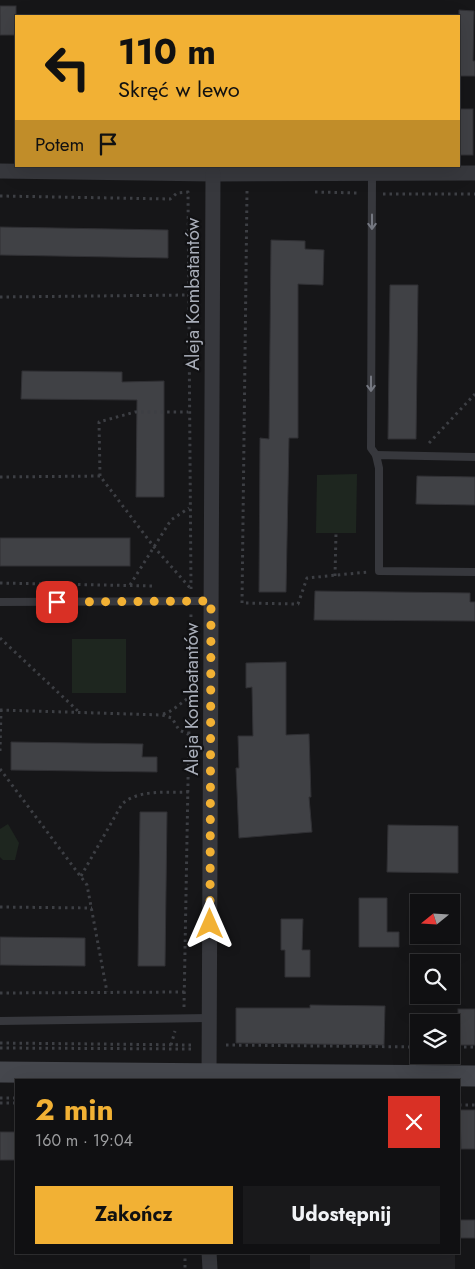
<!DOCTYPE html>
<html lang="pl">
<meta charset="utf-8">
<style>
:root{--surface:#101012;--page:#19191b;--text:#f1f3f6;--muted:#9c9d9f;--line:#303032;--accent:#f2b134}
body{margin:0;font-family:Jost,sans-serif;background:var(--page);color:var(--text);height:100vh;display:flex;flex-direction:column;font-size:19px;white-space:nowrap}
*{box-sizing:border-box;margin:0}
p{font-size:16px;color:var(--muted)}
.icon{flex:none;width:28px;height:28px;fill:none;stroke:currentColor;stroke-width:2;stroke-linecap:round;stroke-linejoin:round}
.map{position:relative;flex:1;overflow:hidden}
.drawer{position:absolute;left:15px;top:1079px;width:445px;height:175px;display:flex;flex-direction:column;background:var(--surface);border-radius:0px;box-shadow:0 5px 20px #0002,0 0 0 1px var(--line)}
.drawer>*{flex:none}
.banner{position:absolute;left:15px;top:15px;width:445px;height:152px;border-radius:0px;box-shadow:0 5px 20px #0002,0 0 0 1px var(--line);background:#f2b134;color:#111;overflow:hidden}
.needle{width:32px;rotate:252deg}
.controls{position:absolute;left:410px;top:894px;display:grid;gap:10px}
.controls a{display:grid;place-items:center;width:50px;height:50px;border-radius:0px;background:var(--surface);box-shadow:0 5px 20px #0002,0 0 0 1px var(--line);font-size:25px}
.pin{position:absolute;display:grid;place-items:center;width:42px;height:42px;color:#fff;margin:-21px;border-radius:10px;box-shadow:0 2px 8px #0006}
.me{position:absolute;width:55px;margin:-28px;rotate:0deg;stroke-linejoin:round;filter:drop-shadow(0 0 4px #0008)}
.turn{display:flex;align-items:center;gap:18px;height:105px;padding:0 20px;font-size:22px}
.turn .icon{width:65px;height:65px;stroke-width:2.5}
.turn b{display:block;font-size:35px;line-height:42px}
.then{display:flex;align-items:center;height:48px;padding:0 20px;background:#0003;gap:10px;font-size:19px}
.round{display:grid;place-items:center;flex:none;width:52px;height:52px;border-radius:0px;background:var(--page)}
.overview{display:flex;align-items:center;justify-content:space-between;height:85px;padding:0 20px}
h1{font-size:30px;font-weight:700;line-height:38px;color:var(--accent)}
.action{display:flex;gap:10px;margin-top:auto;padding:10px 20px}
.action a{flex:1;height:58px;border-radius:0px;background:var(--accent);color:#111;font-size:20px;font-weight:700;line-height:58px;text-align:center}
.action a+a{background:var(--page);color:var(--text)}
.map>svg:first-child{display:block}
.built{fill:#222225}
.green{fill:#1e261f}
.building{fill:#404145;stroke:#303034}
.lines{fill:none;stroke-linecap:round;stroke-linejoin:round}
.path{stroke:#3d3f44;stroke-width:3;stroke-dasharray:2.5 4;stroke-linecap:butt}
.lane{stroke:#37383d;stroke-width:8}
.street{stroke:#37383d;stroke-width:15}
.secondary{stroke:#45474d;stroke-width:21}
.oneway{stroke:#757881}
.route{stroke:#f2b134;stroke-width:9;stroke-dasharray:0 16.2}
.labels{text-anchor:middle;stroke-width:4.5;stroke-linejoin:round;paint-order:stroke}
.street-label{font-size:19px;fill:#a8adb8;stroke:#111113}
</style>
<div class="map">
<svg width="475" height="1269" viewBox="0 0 475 1269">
<rect width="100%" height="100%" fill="#161618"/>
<rect class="built" x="310" y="1253" width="145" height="16"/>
<g class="green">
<polygon points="357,474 356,533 316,533 317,475"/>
<rect x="72" y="639" width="54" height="54"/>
<polygon points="8,824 19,843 15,860 3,860 0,857 0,829"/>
</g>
<g class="building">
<rect x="0" y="6" width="16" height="29"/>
<polygon points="459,10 474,11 473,61 475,61 475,76 459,76"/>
<rect x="459" y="109" width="14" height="46"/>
<polygon points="0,227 168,230 168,258 0,255"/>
<polygon points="271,240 305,241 305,249 324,250 323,285 298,284 298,438 289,438 286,592 259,592 260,438 269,439"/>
<polygon points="390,285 418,285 416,439 388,439"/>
<polygon points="22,371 122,372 122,382 164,381 164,497 136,497 137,400 21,399"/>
<polygon points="417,476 475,477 475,505 416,504"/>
<rect x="0" y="538" width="130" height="28"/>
<polygon points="315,591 470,593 470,602 475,602 475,621 314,620"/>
<polygon points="286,662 286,735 309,734 311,797 309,797 312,832 239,838 236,768 239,768 238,736 253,736 252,687 246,688 246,663"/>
<polygon points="11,742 143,744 142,757 157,757 157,772 11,770"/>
<polygon points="140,812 167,812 165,966 138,966"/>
<polygon points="388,825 458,826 458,873 387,872"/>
<polygon points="359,898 387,898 387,932 399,932 399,947 359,947"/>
<polygon points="281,919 303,919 302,950 310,950 310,977 285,977 285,950 281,950"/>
<polygon points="0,937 85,938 85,966 0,965"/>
<polygon points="310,1005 385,1006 384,1045 236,1043 236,1008 310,1008"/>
<rect x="458" y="1009" width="17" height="36"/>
<polygon points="460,1110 475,1110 475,1149 461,1149"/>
<rect x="0" y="1132" width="16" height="28"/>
<rect x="459" y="1220" width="16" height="18"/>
</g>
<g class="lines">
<g class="path">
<polyline points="247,191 242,603 298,604 307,578 368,572"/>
<polyline points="315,192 359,193"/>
<polyline points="383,194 475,194"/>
<polyline points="0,196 170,199 177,193 188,192 191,589"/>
<polyline points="0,297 188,295"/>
<polyline points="429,443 475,394"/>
<polyline points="100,476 99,422 135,412 188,412"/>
<polyline points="0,477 100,476 154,547 191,589"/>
<polyline points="335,576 336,533"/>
<polyline points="0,583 155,586"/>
<polyline points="130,585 171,520 189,508"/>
<polyline points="0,638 78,711"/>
<polyline points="0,710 162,715 172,718 179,730 190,735"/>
<path d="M 163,714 C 174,711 180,703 190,697"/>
<polyline points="0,751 1,710"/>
<polyline points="0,769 87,885 107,992"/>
<path d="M 81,876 L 122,804 C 139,789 166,793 189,792"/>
<polyline points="0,907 92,908"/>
<polyline points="0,993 185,992"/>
<polyline points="184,1007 191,613"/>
<polyline points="0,1043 194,1045"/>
<polyline points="171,1045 175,1031"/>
<polyline points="226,1045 419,1047"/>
<polyline points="451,1047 475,1047"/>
<polyline points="0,1048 193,1049"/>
<polyline points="0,1098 16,1098"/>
<polyline points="0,1103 16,1103"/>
<polyline points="459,1105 475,1105"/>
<polyline points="185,1252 185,1269"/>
</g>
<g class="lane">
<polyline points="372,173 371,448 376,455"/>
<polyline points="475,457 376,455 379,468 379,571 475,572"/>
<polyline points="0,602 211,601"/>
<polyline points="0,1021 209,1018"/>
</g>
<g class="street">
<polyline points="0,171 213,174 475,173"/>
<polyline points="209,1080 213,174"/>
<polyline points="209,1252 210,1269"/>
</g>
<polyline class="secondary" points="0,1072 475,1076"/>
</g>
<defs><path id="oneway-shaft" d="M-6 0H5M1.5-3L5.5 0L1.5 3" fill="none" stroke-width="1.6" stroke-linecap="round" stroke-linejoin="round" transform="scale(1.25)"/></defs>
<g class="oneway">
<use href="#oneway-shaft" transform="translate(372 222) rotate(90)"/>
<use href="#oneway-shaft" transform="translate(371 384) rotate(90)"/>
</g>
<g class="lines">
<polyline class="route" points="57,602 211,601 210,924"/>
</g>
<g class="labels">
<g class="street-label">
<text transform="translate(192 294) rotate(-90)" y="7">Aleja Kombatantów</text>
<text transform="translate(191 699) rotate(-90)" y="7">Aleja Kombatantów</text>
</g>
</g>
</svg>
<div class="controls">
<a><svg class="needle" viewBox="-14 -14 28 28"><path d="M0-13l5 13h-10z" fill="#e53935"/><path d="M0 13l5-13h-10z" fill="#9c9d9f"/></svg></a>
<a><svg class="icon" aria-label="search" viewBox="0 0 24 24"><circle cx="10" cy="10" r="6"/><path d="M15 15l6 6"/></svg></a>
<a><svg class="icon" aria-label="layers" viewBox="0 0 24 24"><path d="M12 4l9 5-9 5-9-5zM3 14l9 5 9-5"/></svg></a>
</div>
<div class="pin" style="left:57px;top:602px;background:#d93025"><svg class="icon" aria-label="arrive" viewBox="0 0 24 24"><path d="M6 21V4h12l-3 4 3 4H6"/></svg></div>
<svg class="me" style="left:210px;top:924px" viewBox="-20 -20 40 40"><path d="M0-17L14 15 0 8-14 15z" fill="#f2b134" stroke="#fff" stroke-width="4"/></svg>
<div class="banner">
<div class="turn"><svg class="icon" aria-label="left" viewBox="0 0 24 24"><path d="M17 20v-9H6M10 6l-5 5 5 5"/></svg><div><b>110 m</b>Skręć w lewo</div></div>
<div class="then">Potem<svg class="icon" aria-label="arrive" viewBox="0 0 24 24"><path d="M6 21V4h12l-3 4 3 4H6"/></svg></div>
</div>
<section class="drawer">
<div class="overview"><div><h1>2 min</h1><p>160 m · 19:04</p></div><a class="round" style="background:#d93025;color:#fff"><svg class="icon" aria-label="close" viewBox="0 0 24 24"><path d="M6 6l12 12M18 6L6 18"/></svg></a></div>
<div class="action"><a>Zakończ</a><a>Udostępnij</a></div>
</section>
</div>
